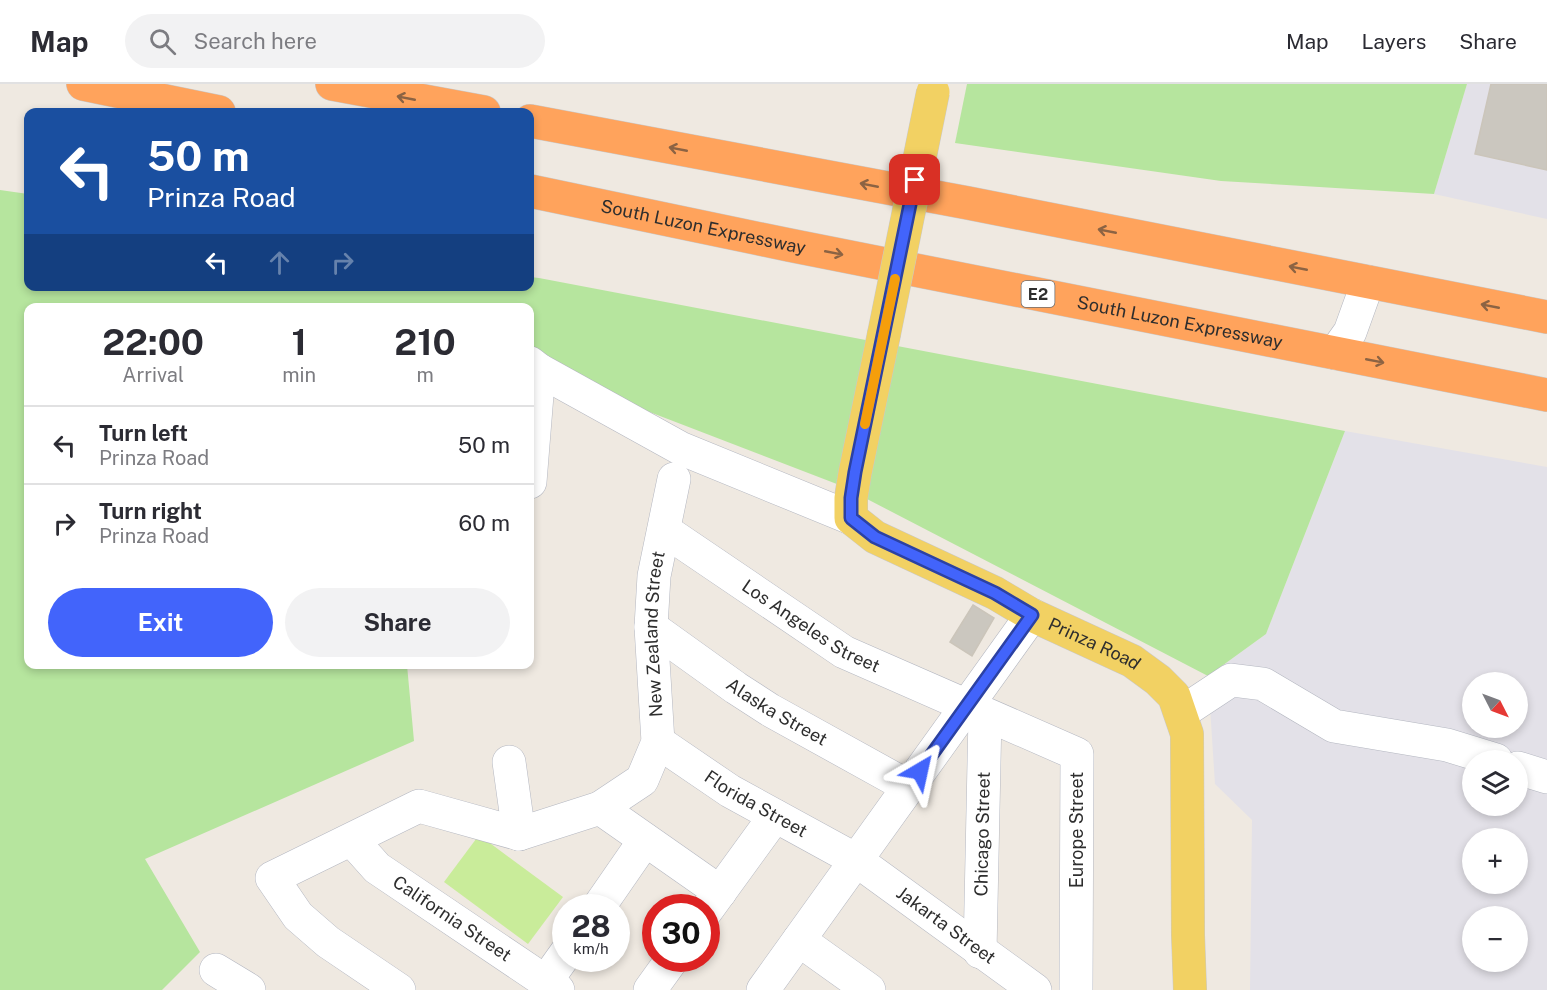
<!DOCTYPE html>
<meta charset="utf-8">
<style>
:root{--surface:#fff;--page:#f2f2f3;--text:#2b2b33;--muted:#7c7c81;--line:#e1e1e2;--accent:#4264fb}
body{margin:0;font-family:"Public Sans",sans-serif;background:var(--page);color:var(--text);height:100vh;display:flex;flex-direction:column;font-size:22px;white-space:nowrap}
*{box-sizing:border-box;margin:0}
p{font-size:20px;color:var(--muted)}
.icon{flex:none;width:33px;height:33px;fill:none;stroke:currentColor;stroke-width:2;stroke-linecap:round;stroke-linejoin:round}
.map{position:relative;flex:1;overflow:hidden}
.sheet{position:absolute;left:24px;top:219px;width:510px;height:366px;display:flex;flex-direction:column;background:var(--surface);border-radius:12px;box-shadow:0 3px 9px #0003}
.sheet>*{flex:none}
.banner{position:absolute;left:24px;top:24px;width:510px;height:183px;border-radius:12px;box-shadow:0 3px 9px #0003;background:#1a4fa0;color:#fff;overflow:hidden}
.needle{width:39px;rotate:132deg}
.controls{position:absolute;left:1462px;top:588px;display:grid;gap:12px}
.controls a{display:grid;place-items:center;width:66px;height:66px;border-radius:50%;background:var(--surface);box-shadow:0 3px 9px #0003;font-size:30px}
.speed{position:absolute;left:552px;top:810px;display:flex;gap:12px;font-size:30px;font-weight:700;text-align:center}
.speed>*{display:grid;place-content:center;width:78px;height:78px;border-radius:50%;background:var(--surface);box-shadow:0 3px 9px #0003;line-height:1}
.speed small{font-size:15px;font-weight:400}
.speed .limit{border:9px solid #d22;background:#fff;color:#111}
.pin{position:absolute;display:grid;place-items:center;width:51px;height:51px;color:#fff;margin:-26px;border-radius:12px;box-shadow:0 3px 9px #0006}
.me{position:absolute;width:66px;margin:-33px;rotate:36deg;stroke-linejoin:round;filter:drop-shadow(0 0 4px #0008)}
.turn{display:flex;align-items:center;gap:21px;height:126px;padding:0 24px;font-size:27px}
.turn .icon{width:78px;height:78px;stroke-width:2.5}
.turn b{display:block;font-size:42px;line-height:51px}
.lanes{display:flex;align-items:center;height:57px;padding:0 24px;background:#0003;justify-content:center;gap:30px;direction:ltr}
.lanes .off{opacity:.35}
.eta{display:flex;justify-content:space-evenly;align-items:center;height:102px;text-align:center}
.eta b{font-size:36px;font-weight:700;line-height:42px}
.cta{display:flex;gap:12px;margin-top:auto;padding:12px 24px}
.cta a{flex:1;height:69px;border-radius:36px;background:var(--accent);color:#fff;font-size:24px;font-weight:700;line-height:69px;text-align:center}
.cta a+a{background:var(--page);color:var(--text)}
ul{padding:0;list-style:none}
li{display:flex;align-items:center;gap:18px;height:78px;padding:0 24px;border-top:2px solid var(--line)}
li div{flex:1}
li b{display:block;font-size:22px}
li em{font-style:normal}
header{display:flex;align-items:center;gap:36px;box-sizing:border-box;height:84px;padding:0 30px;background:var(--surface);border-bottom:2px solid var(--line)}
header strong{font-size:28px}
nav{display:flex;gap:33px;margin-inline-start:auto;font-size:21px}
.search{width:420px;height:54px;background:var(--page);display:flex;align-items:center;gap:15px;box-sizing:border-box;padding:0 21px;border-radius:33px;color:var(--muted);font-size:22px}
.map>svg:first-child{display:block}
.industrial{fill:#e3e1e8;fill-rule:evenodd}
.green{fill:#b6e59e}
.pitch{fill:#c9ec9a}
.building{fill:#cbc7bf;stroke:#cbc5ba;stroke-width:1.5}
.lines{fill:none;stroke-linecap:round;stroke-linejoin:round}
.minor-casing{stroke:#b4b7c1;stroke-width:34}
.major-casing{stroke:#c9c9c9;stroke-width:34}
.highway-casing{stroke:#c9c9c9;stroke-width:34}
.minor{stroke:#fff;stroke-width:33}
.major{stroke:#f2d163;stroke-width:33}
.highway{stroke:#ffa35c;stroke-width:33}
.major-bridge-casing{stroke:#c9c9c9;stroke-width:34;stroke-linecap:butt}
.major-bridge{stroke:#f2d163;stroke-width:33}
.oneway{stroke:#8c6343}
.route-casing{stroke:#2b41a3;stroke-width:15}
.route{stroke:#4264fb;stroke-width:10}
.slow{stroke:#f59e0b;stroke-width:10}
.labels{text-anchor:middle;stroke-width:6;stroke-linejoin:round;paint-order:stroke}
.shield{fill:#fff;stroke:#6d6d6d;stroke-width:1.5}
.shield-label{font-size:16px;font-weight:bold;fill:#2e2e2e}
.street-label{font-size:18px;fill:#2e2e2e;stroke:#fff}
</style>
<header>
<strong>Map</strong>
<div class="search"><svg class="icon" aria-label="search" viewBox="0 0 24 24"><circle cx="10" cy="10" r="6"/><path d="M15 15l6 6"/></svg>Search here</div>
<nav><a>Map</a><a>Layers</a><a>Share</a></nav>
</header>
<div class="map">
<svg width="1547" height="906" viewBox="0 0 1547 906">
<rect width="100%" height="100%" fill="#efe9e1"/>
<g class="industrial">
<polygon points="1467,0 1547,0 1547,135 1434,110"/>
<path d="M 1345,347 L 1547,383 L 1547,906 L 1250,906 L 1252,736 L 1215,700 L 1208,592 L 1266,550 ZM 1473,598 L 1518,598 L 1518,644 L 1473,644 ZM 1473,676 L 1518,676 L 1518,722 L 1473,722 ZM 1473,754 L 1518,754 L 1518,800 L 1473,800 ZM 1473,832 L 1518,832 L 1518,878 L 1473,878 Z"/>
</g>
<g class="green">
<polygon points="967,0 1467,0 1434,110 1221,97 955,59"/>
<polygon points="0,106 28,110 28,202 530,202 530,193 539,194 1345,347 1266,550 1208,592 842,402 530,282 530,224 28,224 28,580 407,581 414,657 145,775 200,868 162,906 0,906"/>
</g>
<polygon class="pitch" points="479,751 563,813 528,860 444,798"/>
<g class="building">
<polygon points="1491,0 1547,0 1547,86 1475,70"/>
<polygon points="973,521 994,534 972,572 950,558"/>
</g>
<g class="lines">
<g class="minor-casing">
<g id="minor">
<polyline points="1335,269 1350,248 1368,198"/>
<polyline points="530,279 539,286 680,364 851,434"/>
<polyline points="530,398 539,286"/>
<path id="s1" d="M 664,446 L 844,568 L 1077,670 L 1076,906"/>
<path id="s2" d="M 651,543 L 736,604 L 770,626 L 909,703"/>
<polyline points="1181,629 1231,596 1263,600 1334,642 1447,661 1496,676"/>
<path id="s3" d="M 658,658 L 730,707 L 856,776 L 1035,906"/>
<polyline points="509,678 519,750"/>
<polyline points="1518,684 1547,693"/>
<polyline points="600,724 720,808"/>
<path id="s4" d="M 352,756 L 377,784 L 558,906"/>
<polyline points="598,824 645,756"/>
<polyline points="706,827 775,732"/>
<polyline points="799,856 869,906"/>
<path id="s5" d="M 980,868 L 985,631"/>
<polyline points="216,886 249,906"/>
<polyline points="546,897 566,869"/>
<path id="s6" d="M 399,906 L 328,858 L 298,832 L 272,794 L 419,722 L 519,750 L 600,724 L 642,696 L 658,658 L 651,543 L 654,492 L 674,395"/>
<polyline points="650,906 673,874"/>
<polyline points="763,906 1032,531"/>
</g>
</g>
<g class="major-casing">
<g id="major">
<path id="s7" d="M 884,250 L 855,389 L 851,414 L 851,434 L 875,453 L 995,509 L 1032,531 L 1132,577 L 1158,596 L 1174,612 L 1187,650 L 1188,851 L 1190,906"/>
</g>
</g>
<g class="highway-casing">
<g id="highway">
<polyline points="83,0 219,28"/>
<polyline points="332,0 484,28"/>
<polyline points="530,37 968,119 1547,233"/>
<path id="s8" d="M 530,107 L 789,161 L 1547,311"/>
</g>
</g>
<use href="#minor" class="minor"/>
<use href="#major" class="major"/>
<use href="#highway" class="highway"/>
<g class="major-bridge-casing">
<polyline id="major-bridge" points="884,250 933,8"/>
</g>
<use href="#major-bridge" class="major-bridge"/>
</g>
<defs><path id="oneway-shaft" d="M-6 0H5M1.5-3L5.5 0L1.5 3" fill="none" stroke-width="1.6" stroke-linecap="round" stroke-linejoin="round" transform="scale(1.5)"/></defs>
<g class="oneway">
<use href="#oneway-shaft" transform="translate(406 14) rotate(-169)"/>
<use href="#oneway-shaft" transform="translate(678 65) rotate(-169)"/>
<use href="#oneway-shaft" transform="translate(869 101) rotate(-169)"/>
<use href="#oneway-shaft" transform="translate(1107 147) rotate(-169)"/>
<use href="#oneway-shaft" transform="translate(834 169) rotate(11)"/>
<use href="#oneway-shaft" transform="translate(1298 184) rotate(-169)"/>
<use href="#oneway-shaft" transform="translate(1490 222) rotate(-169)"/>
<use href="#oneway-shaft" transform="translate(1375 277) rotate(11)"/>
</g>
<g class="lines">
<g class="route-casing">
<polyline id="route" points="915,96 855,388 851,414 851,434 875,453 995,509 1032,531 920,687"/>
</g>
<use href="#route" class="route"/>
<polyline class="slow" points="865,340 895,195"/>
</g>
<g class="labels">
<rect class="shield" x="1021.5" y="197" width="33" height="26" rx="4.5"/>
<g class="shield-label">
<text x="1038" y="216">E2</text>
</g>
<g class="street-label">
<text dy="6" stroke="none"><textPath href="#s8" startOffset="177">South Luzon Expressway</textPath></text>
<text dy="6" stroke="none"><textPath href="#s8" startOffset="663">South Luzon Expressway</textPath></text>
<text dy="6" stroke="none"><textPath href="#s1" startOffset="176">Los Angeles Street</textPath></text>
<text dy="6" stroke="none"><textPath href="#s6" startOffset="724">New Zealand Street</textPath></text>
<text dy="6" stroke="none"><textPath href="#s7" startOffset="462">Prinza Road</textPath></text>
<text dy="6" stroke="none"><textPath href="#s2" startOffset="152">Alaska Street</textPath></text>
<text dy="6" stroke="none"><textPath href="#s3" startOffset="116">Florida Street</textPath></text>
<text transform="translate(1077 746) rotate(-90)" y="6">Europe Street</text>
<text dy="6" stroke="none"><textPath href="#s5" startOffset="118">Chicago Street</textPath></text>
<text dy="6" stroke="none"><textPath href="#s4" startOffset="128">California Street</textPath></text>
<text dy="6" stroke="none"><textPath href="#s3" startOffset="342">Jakarta Street</textPath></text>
</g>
</g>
</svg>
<div class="controls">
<a><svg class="needle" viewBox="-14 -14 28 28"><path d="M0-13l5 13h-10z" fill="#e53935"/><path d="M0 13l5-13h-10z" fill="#7c7c81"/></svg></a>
<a><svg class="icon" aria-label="layers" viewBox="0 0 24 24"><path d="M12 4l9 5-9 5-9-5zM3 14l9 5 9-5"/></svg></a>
<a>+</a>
<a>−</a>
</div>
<div class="speed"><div>28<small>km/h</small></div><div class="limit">30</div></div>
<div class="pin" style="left:915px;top:96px;background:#d93025"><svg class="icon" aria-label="arrive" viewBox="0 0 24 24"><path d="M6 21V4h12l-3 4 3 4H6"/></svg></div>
<svg class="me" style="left:920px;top:687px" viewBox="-20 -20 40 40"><path d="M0-17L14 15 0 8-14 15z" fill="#4264fb" stroke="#fff" stroke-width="4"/></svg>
<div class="banner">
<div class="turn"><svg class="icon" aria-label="left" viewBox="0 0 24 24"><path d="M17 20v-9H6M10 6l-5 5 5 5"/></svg><div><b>50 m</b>Prinza Road</div></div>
<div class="lanes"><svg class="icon" aria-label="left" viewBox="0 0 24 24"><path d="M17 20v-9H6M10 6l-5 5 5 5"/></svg><svg class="icon off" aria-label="ahead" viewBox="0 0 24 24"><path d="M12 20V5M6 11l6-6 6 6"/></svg><svg class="icon off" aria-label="right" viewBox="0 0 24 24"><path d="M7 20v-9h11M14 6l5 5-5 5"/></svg></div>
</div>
<section class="sheet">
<div class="eta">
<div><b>22:00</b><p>Arrival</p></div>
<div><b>1</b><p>min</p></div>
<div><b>210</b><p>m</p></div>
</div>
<ul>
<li><svg class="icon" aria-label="left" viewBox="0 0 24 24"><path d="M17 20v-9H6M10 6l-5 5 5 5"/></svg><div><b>Turn left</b><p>Prinza Road</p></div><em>50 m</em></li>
<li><svg class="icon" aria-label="right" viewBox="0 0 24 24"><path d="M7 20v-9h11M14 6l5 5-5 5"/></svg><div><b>Turn right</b><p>Prinza Road</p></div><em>60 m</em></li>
</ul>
<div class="cta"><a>Exit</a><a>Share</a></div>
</section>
</div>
